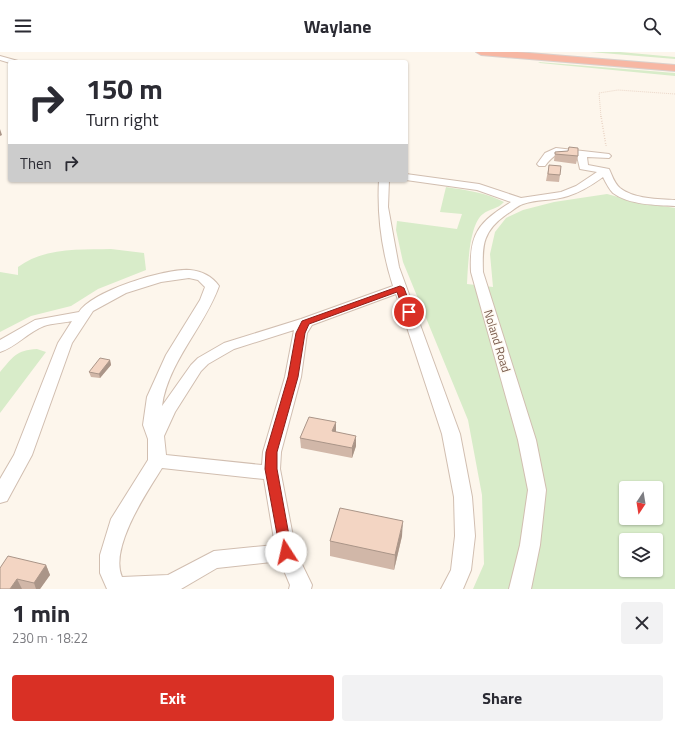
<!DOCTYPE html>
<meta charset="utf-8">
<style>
:root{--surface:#fff;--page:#f2f2f3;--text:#2b2b33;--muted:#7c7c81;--accent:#d93025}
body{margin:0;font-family:"Titillium Web",sans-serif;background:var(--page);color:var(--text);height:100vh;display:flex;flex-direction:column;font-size:15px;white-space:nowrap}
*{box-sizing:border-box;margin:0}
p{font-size:13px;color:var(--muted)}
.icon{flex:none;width:22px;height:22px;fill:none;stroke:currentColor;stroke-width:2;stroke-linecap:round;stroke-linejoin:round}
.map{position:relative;height:537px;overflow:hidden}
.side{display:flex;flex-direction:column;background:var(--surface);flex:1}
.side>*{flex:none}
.hud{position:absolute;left:8px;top:8px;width:400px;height:122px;border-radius:4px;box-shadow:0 1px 3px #0004;background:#fff;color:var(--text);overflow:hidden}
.needle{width:26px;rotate:192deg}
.buttons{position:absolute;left:619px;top:429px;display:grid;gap:8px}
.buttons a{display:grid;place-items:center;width:44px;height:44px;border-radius:4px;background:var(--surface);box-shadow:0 1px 3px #0004;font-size:20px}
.pin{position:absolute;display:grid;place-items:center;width:34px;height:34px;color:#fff;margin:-17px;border:2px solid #fff;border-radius:50%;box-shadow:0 1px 4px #0007}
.me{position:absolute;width:44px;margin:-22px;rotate:350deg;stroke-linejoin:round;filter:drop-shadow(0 0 3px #0008)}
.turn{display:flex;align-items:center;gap:14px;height:84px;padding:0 12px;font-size:18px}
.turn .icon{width:52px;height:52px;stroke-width:2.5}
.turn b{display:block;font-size:28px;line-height:34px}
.then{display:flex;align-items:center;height:38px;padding:0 12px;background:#0003;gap:8px;font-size:15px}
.round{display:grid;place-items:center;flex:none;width:42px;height:42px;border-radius:4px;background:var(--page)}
.overview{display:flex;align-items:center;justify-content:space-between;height:68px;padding:0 12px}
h1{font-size:24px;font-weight:700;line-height:30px}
.button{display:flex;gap:8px;margin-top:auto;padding:8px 12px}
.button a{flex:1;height:46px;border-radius:4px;background:var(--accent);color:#fff;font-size:16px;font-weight:700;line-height:46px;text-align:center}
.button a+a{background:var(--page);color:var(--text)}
header{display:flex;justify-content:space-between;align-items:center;height:52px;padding:0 12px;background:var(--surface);font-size:18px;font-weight:700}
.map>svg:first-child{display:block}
.green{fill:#d8ecc9;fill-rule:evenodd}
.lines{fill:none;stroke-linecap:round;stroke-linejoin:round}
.minor-casing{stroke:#d1beb0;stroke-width:2}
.highway-casing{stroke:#dad1cd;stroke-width:2}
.path-far1{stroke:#d9b8a5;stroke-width:1;stroke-dasharray:0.5 1.5;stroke-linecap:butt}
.path{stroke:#d9b8a5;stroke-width:1.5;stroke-dasharray:0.5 2;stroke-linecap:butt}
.minor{fill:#fff;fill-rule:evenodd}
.highway{fill:#f7b7a3;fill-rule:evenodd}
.wall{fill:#d1b7a8}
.shaded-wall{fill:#aa9588}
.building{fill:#f3d5c3;stroke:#aa9588}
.route{fill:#d93025;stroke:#8d1f18}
.labels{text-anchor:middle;stroke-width:3;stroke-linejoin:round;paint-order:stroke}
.street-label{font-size:12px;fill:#7a5c4d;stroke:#fffaf3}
</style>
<header><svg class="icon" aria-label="menu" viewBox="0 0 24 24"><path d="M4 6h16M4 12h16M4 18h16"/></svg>Waylane<svg class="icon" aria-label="search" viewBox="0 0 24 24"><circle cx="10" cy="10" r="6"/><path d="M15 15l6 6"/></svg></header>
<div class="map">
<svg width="675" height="537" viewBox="0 0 675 537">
<rect width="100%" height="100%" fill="#fdf6ec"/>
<g class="green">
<polygon points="590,0 620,0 675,5 675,7"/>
<polygon points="538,10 675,21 675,24 540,11"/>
<path d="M 446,135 C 466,138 487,141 504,150 C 498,157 489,157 483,162 C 469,172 468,215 467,232 L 493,235 L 490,202 L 495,180 L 506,166 L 523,158 L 554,150 L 607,142 L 637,150 L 675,156 L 675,537 L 473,537 L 484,512 L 482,443 L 468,368 L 403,210 L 396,178 L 397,169 L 457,177 L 462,162 L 440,160 ZM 626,436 L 656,436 L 656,466 L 626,466 ZM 626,488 L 656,488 L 656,518 L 626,518 Z"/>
<path d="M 111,197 L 144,201 L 146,218 L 98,237 L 71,254 L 31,264 L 0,280 L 0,220 L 18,223 L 18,215 C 45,195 80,198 111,197 Z"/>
<path d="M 37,297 L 46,300 L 0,361 L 0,320 C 13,305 16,298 37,297 Z"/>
</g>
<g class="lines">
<g class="minor-casing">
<g id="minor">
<polygon points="0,4 18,9 20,10 10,11 0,8"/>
<path d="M 556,96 L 609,102 L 611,104 L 609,106 L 587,105 L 588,113 L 609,117 C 612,123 614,131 620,136 C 634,147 658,147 675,148 L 675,154 C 656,153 629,153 613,141 C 609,137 606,131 603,125 C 592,133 581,140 568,144 C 553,149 537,147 523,152 C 517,154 512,159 507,162 C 483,179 482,192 483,220 L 536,388 L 546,438 L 540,493 L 531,537 L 509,537 L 520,493 L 528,438 L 518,388 L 471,220 C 469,181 479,170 511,150 L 477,138 L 406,128 L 406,122 L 479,132 L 521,146 L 561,140 L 576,134 L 597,120 L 580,117 L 577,104 C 560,102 556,99 545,114 L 539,114 L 537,112 L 545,101 Z"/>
<path d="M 379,128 L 389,128 L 388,155 L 399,215 L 460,382 L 472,445 L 475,484 L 471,518 L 463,537 L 441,537 L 451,518 L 455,484 L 454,445 L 442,382 L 396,242 L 312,273 L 307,281 L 301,325 L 281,400 L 280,417 L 296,500 L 312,533 L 311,537 L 289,537 L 290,533 L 280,509 L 217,516 L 181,537 L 107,537 L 100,521 L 100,503 L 111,467 L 148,408 L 148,387 L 143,373 L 147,345 L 166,303 L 200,248 L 205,235 L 198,228 L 189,226 L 161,230 L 126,241 L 93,259 L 72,291 L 32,403 L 7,449 L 0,451 L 0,427 L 14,403 L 58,291 L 72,269 C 63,271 53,271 44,274 C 28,280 16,295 0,300 L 0,288 L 35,268 L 79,260 C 92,239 165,216 190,218 C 201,219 212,224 219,234 C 205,274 168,310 162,354 L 191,313 L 198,306 L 224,291 L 301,267 L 393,234 C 382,200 377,164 379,128 ZM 294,278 L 285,325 L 263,400 L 262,413 L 166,403 L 164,384 L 175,360 L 201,319 L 208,312 L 234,297 ZM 162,416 L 264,427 L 275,493 L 214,499 L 168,523 L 122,525 C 109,496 147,440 162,416 Z"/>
</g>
</g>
<g class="highway-casing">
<polygon id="highway" points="476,0 517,0 675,13 675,19 481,3"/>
</g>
<polyline class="path-far1" points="601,65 599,41 618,38 675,42"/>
<polyline class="path" points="601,64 606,94"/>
<use href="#minor" class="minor"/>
<use href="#highway" class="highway"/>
</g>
<g class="wall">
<polygon points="569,95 578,104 576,112 554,109 555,100 568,99"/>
<polygon points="549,113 560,123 559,130 546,129"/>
<polygon points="110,308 111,313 100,326 91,325 89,320"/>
<polygon points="336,380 356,394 352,406 301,396 300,386"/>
<polygon points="402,484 394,518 330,504 330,489"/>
<polygon points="46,513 50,523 40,537 0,537 0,516"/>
</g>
<g class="shaded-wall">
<polygon points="0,77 2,83 0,84"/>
<polygon points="110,308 111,313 100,326 99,322"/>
<polygon points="336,370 336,380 332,389 332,379"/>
<polygon points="356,384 356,394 352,406 352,396"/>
<polygon points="403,469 402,484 394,518 395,503"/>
<polygon points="46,513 50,523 40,537 36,537 34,531"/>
<polygon points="17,527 22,537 10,537"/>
</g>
<g class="building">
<polygon points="569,95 578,96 578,104 555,102 555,100 568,99"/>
<polygon points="549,113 561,114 560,123 548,122"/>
<polygon points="100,306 110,308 99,322 89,320"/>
<polygon points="309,365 336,370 332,379 356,384 352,396 300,386"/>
<polygon points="340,456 403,469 395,503 330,489"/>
<polygon points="8,504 46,513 34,531 17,527 10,537 0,537 0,516"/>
</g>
<polygon class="route" points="400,234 404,236 413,260 412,262 409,263 404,260 397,240 309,272 305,281 298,325 277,400 277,417 292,500 290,504 286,506 281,504 265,417 266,400 288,325 296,281 302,269"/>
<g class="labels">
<g class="street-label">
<text transform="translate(497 289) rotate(73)" y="4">Noland Road</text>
</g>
</g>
</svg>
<div class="buttons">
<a><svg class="needle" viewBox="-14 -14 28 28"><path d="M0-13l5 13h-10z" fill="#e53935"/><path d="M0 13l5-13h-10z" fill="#7c7c81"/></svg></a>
<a><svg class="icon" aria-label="layers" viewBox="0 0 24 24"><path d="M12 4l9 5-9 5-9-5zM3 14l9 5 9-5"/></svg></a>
</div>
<div class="pin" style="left:409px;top:260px;background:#d93025"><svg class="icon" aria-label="arrive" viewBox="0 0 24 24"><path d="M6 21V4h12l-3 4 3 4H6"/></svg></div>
<svg class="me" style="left:286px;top:500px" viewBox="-20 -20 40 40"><circle r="19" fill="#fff"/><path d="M0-13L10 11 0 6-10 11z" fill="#d93025"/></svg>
<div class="hud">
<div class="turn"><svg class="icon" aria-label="right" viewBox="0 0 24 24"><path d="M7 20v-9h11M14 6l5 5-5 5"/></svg><div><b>150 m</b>Turn right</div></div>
<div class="then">Then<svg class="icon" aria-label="right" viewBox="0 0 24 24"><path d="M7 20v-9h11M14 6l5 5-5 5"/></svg></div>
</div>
</div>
<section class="side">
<div class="overview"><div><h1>1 min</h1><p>230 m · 18:22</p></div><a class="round"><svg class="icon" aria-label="close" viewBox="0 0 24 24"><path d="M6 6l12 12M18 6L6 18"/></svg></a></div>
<div class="button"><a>Exit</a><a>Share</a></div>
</section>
